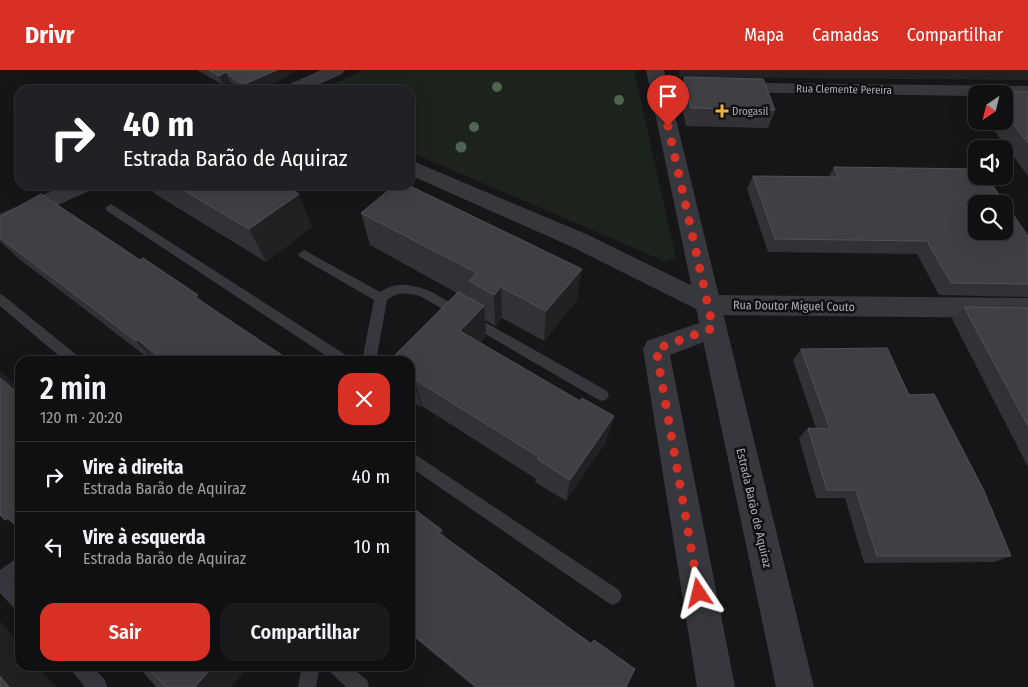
<!DOCTYPE html>
<html lang="pt">
<meta charset="utf-8">
<style>
:root{--surface:#101012;--page:#19191b;--text:#f1f3f6;--muted:#9c9d9f;--line:#303032;--accent:#d93025}
body{margin:0;font-family:"Fira Sans Condensed",sans-serif;background:var(--page);color:var(--text);height:100vh;display:flex;flex-direction:column;font-size:19px;white-space:nowrap}
*{box-sizing:border-box;margin:0}
p{font-size:16px;color:var(--muted)}
.icon{flex:none;width:28px;height:28px;fill:none;stroke:currentColor;stroke-width:2;stroke-linecap:round;stroke-linejoin:round}
.map{position:relative;flex:1;overflow:hidden}
.side{position:absolute;left:15px;top:286px;width:400px;height:315px;display:flex;flex-direction:column;background:var(--surface);border-radius:15px;box-shadow:0 5px 20px #0002,0 0 0 1px var(--line)}
.side>*{flex:none}
.banner{position:absolute;left:15px;top:15px;width:400px;height:105px;border-radius:15px;box-shadow:0 5px 20px #0002,0 0 0 1px var(--line);background:#202124;color:#fff;overflow:hidden}
.needle{width:32px;rotate:215deg}
.controls{position:absolute;left:968px;top:15px;display:grid;gap:10px}
.controls a{display:grid;place-items:center;width:45px;height:45px;border-radius:10px;background:var(--surface);box-shadow:0 5px 20px #0002,0 0 0 1px var(--line);font-size:25px}
.pin{position:absolute;display:grid;place-items:center;width:42px;height:42px;color:#fff;margin:-51px -21px;border-radius:50% 50% 50% 0;rotate:-45deg;box-shadow:0 0 5px #0007}
.pin .icon{rotate:45deg}
.me{position:absolute;width:55px;margin:-28px;rotate:350deg;stroke-linejoin:round;filter:drop-shadow(0 0 4px #0008)}
.turn{display:flex;align-items:center;gap:18px;height:105px;padding:0 25px;font-size:22px}
.turn .icon{width:65px;height:65px;stroke-width:2.5}
.turn b{display:block;font-size:35px;line-height:42px}
.round{display:grid;place-items:center;flex:none;width:52px;height:52px;border-radius:15px;background:var(--page)}
.head{display:flex;align-items:center;justify-content:space-between;height:85px;padding:0 25px}
h1{font-size:30px;font-weight:600;line-height:38px}
.primary-button{display:flex;gap:10px;margin-top:auto;padding:10px 25px}
.primary-button a{flex:1;height:58px;border-radius:15px;background:var(--accent);color:#fff;font-size:20px;font-weight:600;line-height:58px;text-align:center}
.primary-button a+a{background:var(--page);color:var(--text)}
ul{padding:0;list-style:none}
li{display:flex;align-items:center;gap:15px;height:70px;padding:0 25px;border-top:1px solid var(--line)}
li div{flex:1}
li b{display:block;font-size:19px}
li em{font-style:normal}
header{display:flex;align-items:center;gap:30px;box-sizing:border-box;height:70px;padding:0 25px;background:var(--accent);color:#fff}
header strong{font-size:24px}
nav{display:flex;gap:28px;margin-inline-start:auto;font-size:18px}
.map>svg:first-child{display:block}
.built{fill:#222225}
.green{fill:#1c231d}
.lines{fill:none;stroke-linecap:round;stroke-linejoin:round}
.service{fill:#37383d;fill-rule:evenodd}
.minor{fill:#37383d;fill-rule:evenodd}
.tertiary{fill:#37383d;fill-rule:evenodd}
.tree{fill:#506452}
.wall{fill:#323236}
.shaded-wall{fill:#212124}
.building{fill:#3f3f44;stroke:#4f5156;fill-rule:evenodd}
.route{stroke:#d93025;stroke-width:9;stroke-dasharray:0 16.2}
.poi-dot{fill:#f2b134;stroke:#111113;stroke-width:2}
.labels{text-anchor:middle;stroke-width:5;stroke-linejoin:round;paint-order:stroke}
.far-street-label{font-size:11px;fill:#a8adb8;stroke:#111113}
.far-poi-label{font-size:11px;fill:#a8adb8;stroke:#111113;text-anchor:start}
.street-label{font-size:12px;fill:#a8adb8;stroke:#111113}
</style>
<header>
<strong>Drivr</strong>
<nav><a>Mapa</a><a>Camadas</a><a>Compartilhar</a></nav>
</header>
<div class="map">
<svg width="1028" height="617" viewBox="0 0 1028 617">
<rect width="100%" height="100%" fill="#161618"/>
<polygon class="built" points="678,0 1028,0 1028,10 680,7"/>
<polygon class="green" points="364,0 634,0 676,188 664,191 410,82 410,20 320,20"/>
<g class="lines">
<g class="service">
<polygon points="111,134 349,287 351,291 334,291 107,141 105,138"/>
<path d="M 304,180 L 380,222 C 397,210 413,215 430,221 L 607,321 L 609,325 L 607,329 L 602,331 L 597,329 L 422,227 C 409,223 398,221 387,230 L 376,291 L 362,291 L 374,230 L 300,187 L 298,184 Z"/>
<polygon points="0,224 4,226 79,287 81,291 65,291 0,236"/>
<polygon points="410,381 619,520 622,526 619,532 613,535 607,532 410,397"/>
<polygon points="20,486 20,505 13,511 20,519 20,541 14,538 0,523 0,500"/>
<polygon points="70,596 92,596 105,610 107,617 85,617 73,602"/>
<polygon points="140,596 162,596 176,610 178,617 156,617 143,602"/>
<polygon points="302,596 320,596 316,617 298,617"/>
<polygon points="327,596 350,596 367,610 369,617 346,617 330,602"/>
</g>
<g class="minor">
<polygon points="321,0 345,0 342,4 306,20 282,20 285,16"/>
<polygon points="659,12 1028,16 1028,26 1004,26 1004,24 976,24 976,26 653,21 650,17 653,13"/>
<polygon points="410,90 586,164 711,225 1028,228 1028,248 708,245 570,176 410,105"/>
<polygon points="65,115 94,115 91,120 0,161 0,144"/>
<polygon points="713,248 722,251 726,258 722,265 670,285 735,617 697,617 643,279 647,271"/>
</g>
<polygon class="tertiary" points="646,0 664,0 814,617 776,617"/>
</g>
<g class="tree">
<circle cx="497" cy="17" r="5"/>
<circle cx="619" cy="30" r="5"/>
<circle cx="474" cy="57" r="5"/>
<circle cx="461" cy="77" r="5.5"/>
</g>
<g class="wall">
<polygon points="197,0 297,0 276,12 256,20 241,20 230,12 223,15"/>
<polygon points="684,7 775,40 768,58 686,56 679,25"/>
<polygon points="987,20 1028,22 1028,106 987,51 1004,51 1004,24 985,24"/>
<polygon points="834,97 1028,166 1028,227 939,225 917,184 768,182 747,119 753,106 829,106"/>
<polygon points="150,115 282,115 312,157 266,192 155,124"/>
<polygon points="361,143 577,230 544,271 502,248 495,256 485,250 486,266 480,273 580,331 614,346 606,372 566,431 535,412 536,409 422,336 421,337 410,331 410,291 457,223 370,175"/>
<polygon points="0,147 204,233 289,290 296,291 152,291 18,188 0,171"/>
<polygon points="964,237 1028,238 1028,397 952,249"/>
<polygon points="801,279 909,325 1011,486 994,492 864,493 845,428 816,428 799,368 808,358 816,358 793,290"/>
<polygon points="410,437 442,460 445,468 591,573 594,570 626,617 474,617 410,564"/>
</g>
<g class="shaded-wall">
<polygon points="277,0 297,0 276,12 256,20 245,20 242,15"/>
<polygon points="226,2 230,12 223,15 219,6"/>
<polygon points="299,124 312,157 266,192 249,159"/>
<polygon points="582,199 577,230 544,271 546,241"/>
<polygon points="501,217 502,248 495,256 494,225"/>
<polygon points="198,225 220,255 195,227"/>
<polygon points="484,236 486,266 464,291 460,261"/>
<polygon points="138,270 157,291 155,291 136,271"/>
<polygon points="0,301 20,318 20,325 0,308"/>
<polygon points="414,309 422,336 421,337 413,310"/>
<polygon points="614,346 606,372 566,431 570,410"/>
<polygon points="8,448 20,457 5,450"/>
<polygon points="442,460 448,478 439,463"/>
<polygon points="0,551 20,575 20,596 38,596 56,617 9,617 0,606"/>
<polygon points="213,596 249,596 231,617 195,617"/>
</g>
<g class="building">
<polygon points="209,0 277,0 242,15 226,2 219,6"/>
<polygon points="684,7 763,9 775,40 691,38"/>
<polygon points="987,20 1028,22 1028,73 1004,42 1004,24 990,24"/>
<path d="M 834,97 L 976,99 L 976,106 L 986,106 L 1028,166 L 1028,214 L 951,213 L 927,171 L 775,169 L 753,106 L 838,107 ZM 976,134 L 1004,134 L 1004,161 L 976,161 Z"/>
<polygon points="175,115 282,115 299,124 249,159"/>
<polygon points="395,115 408,115 582,199 546,241 501,217 494,225 469,211 477,203 361,143"/>
<polygon points="41,124 140,190 143,188 198,225 195,227 289,290 291,288 296,291 166,291 138,270 136,271 0,168 0,147"/>
<polygon points="458,222 484,236 460,261 580,331 582,328 614,346 570,410 537,389 539,387 414,309 413,310 410,308 410,291 389,291"/>
<polygon points="964,237 1028,238 1028,356"/>
<polygon points="887,278 909,325 934,324 984,421 1011,486 877,486 856,420 827,420 808,358 830,359 801,279"/>
<polygon points="0,308 20,325 20,460 8,448 5,450 0,445"/>
<polygon points="410,436 442,460 439,463 591,574 594,570 635,599 626,617 477,617 410,562"/>
<polygon points="151,596 213,596 195,617 166,617 148,599"/>
<polygon points="0,606 9,617 0,617"/>
</g>
<g class="lines">
<polyline class="route" points="668,56 713,258 656,279 699,523"/>
</g>
<path class="poi-dot" d="M719.5 33.5h5v5h5v5h-5v5h-5v-5h-5v-5h5z"/>
<g class="labels">
<g class="far-street-label">
<text transform="translate(844 19) rotate(1)" y="4">Rua Clemente Pereira</text>
</g>
<g class="far-poi-label">
<text x="732" y="45">Drogasil</text>
</g>
<g class="street-label">
<text transform="translate(794 236) rotate(1)" y="4">Rua Doutor Miguel Couto</text>
<text transform="translate(754 438) rotate(77)" y="4">Estrada Barão de Aquiraz</text>
</g>
</g>
</svg>
<div class="controls">
<a><svg class="needle" viewBox="-14 -14 28 28"><path d="M0-13l5 13h-10z" fill="#e53935"/><path d="M0 13l5-13h-10z" fill="#9c9d9f"/></svg></a>
<a><svg class="icon" aria-label="sound" viewBox="0 0 24 24"><path d="M4 9h4l5-4v14l-5-4H4zM17 9q2 3 0 6"/></svg></a>
<a><svg class="icon" aria-label="search" viewBox="0 0 24 24"><circle cx="10" cy="10" r="6"/><path d="M15 15l6 6"/></svg></a>
</div>
<div class="pin" style="left:668px;top:56px;background:#d93025"><svg class="icon" aria-label="arrive" viewBox="0 0 24 24"><path d="M6 21V4h12l-3 4 3 4H6"/></svg></div>
<svg class="me" style="left:699px;top:523px" viewBox="-20 -20 40 40"><path d="M0-17L14 15 0 8-14 15z" fill="#d93025" stroke="#fff" stroke-width="4"/></svg>
<div class="banner">
<div class="turn"><svg class="icon" aria-label="right" viewBox="0 0 24 24"><path d="M7 20v-9h11M14 6l5 5-5 5"/></svg><div><b>40 m</b>Estrada Barão de Aquiraz</div></div>
</div>
<section class="side">
<div class="head"><div><h1>2 min</h1><p>120 m · 20:20</p></div><a class="round" style="background:#d93025;color:#fff"><svg class="icon" aria-label="close" viewBox="0 0 24 24"><path d="M6 6l12 12M18 6L6 18"/></svg></a></div>
<ul>
<li><svg class="icon" aria-label="right" viewBox="0 0 24 24"><path d="M7 20v-9h11M14 6l5 5-5 5"/></svg><div><b>Vire à direita</b><p>Estrada Barão de Aquiraz</p></div><em>40 m</em></li>
<li><svg class="icon" aria-label="left" viewBox="0 0 24 24"><path d="M17 20v-9H6M10 6l-5 5 5 5"/></svg><div><b>Vire à esquerda</b><p>Estrada Barão de Aquiraz</p></div><em>10 m</em></li>
</ul>
<div class="primary-button"><a>Sair</a><a>Compartilhar</a></div>
</section>
</div>
